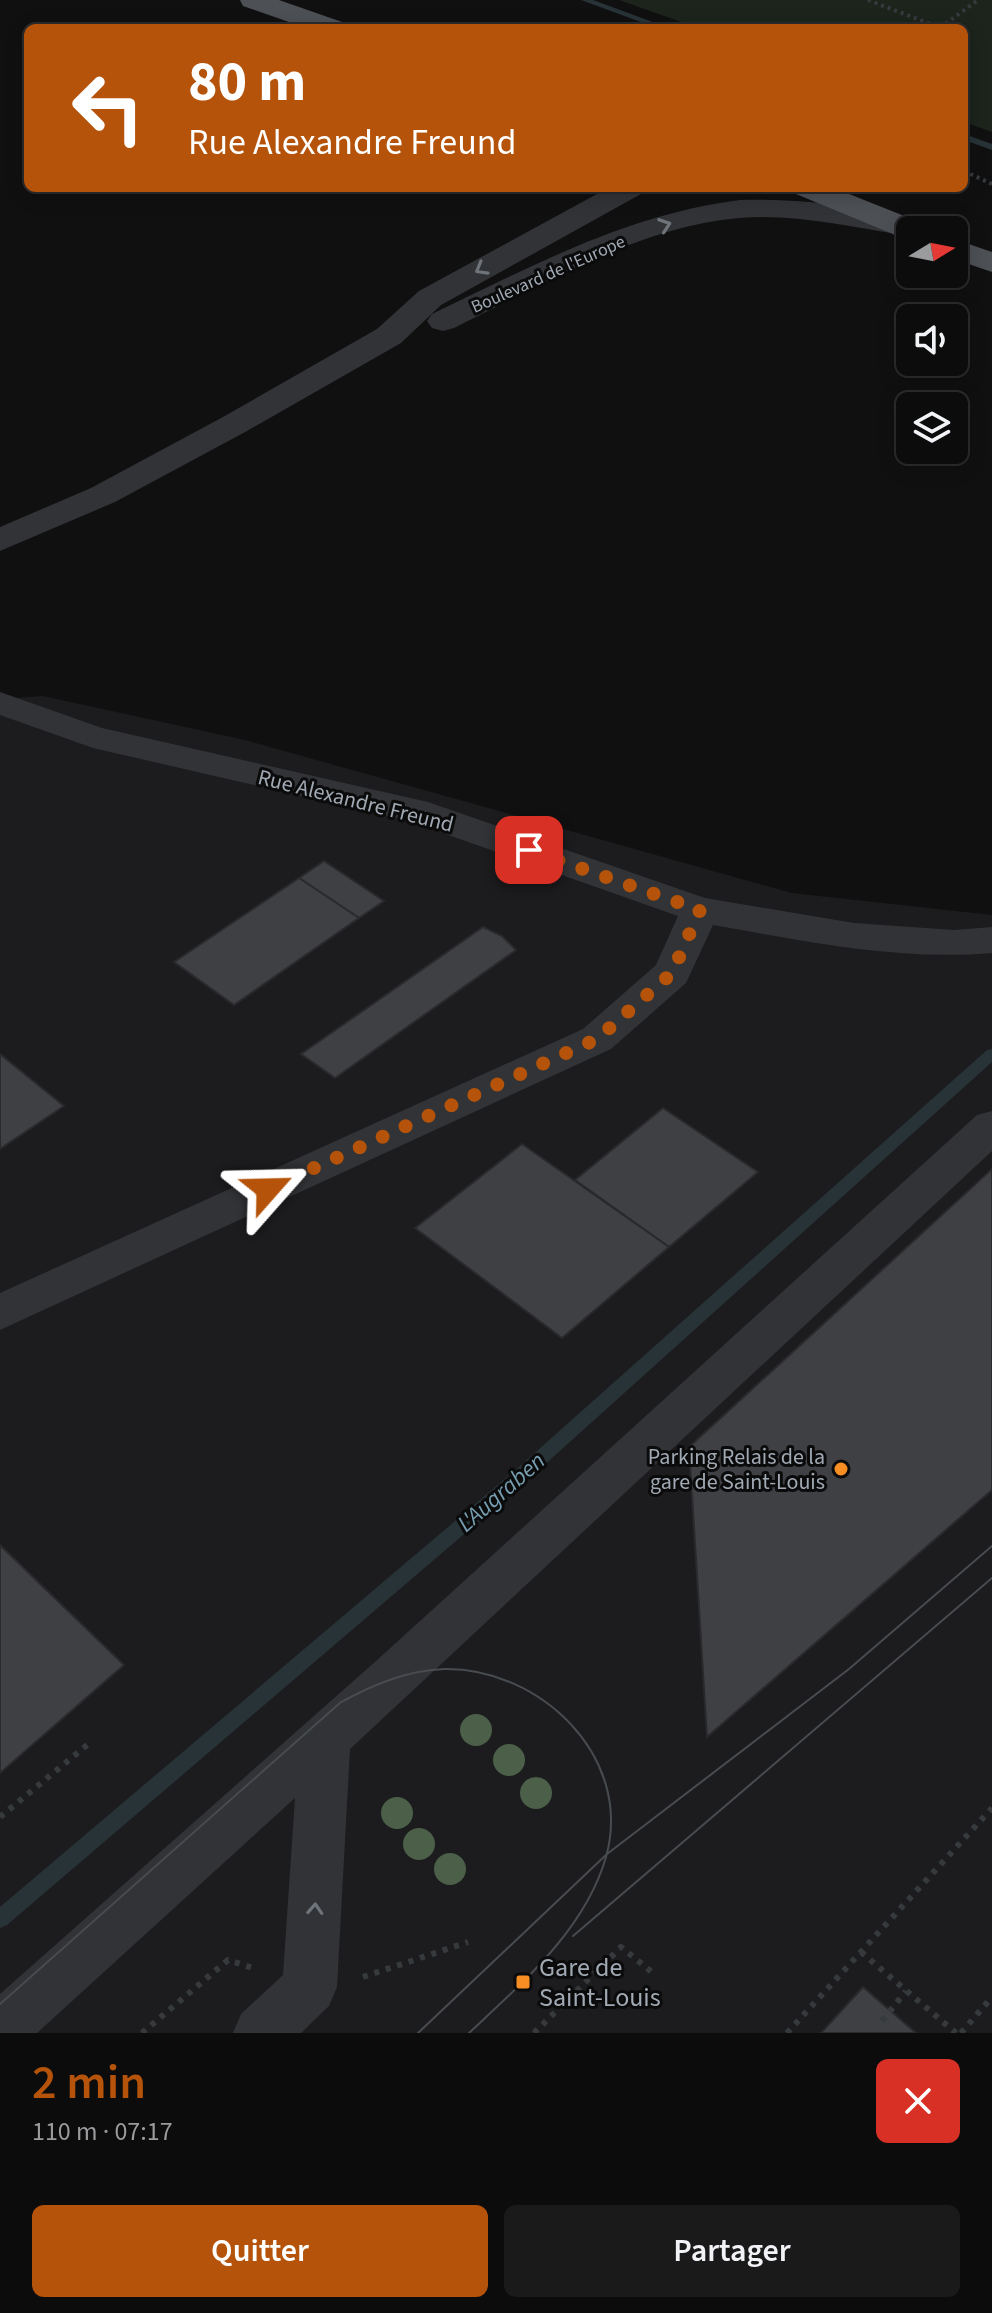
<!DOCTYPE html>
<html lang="fr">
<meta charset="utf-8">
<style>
:root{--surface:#0c0c0d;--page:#1a1a1b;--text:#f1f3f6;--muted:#9a9b9d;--line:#2c2c2e;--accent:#b45309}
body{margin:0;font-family:"Source Sans 3",sans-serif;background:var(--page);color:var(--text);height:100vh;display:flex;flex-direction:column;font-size:30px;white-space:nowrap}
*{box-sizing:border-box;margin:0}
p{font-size:26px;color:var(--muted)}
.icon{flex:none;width:44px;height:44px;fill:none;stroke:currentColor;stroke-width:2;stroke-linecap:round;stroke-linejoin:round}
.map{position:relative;height:2033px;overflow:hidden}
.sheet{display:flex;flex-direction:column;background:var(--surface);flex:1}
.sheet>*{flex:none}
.hud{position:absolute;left:24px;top:24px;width:944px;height:168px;border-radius:12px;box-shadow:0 4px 20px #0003,0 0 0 2px var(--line);background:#b45309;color:#fff;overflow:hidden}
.needle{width:52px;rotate:80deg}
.controls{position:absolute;left:896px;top:216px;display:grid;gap:16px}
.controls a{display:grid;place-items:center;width:72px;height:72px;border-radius:12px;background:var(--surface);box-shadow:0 4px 20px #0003,0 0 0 2px var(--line);font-size:40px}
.pin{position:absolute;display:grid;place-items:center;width:68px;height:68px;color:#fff;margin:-34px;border-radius:16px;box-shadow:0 4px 12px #0006}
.me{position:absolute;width:88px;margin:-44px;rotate:65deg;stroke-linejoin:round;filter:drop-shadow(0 0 6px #0008)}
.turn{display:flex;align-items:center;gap:28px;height:168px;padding:0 32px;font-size:36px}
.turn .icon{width:104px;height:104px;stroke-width:2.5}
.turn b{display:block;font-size:56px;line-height:68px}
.round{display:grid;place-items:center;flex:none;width:84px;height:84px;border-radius:12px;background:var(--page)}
.head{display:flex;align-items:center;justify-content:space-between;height:136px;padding:0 32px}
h1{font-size:48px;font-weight:600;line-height:60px;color:var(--accent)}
.primary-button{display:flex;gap:16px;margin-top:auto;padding:16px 32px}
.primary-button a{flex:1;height:92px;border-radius:12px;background:var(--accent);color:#fff;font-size:32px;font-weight:600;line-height:92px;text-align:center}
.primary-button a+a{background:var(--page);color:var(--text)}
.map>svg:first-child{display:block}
.built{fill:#1c1c1e}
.green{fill:#1c241c}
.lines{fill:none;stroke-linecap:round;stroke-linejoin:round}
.stream{fill:#283337;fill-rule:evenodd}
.building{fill:#3f4044;stroke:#2a2a2d;stroke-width:2}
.path-far1{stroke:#373a3d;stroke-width:4;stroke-dasharray:3 4;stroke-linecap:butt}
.path{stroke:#373a3d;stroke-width:6;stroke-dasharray:5 7;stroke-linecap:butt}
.minor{fill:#313336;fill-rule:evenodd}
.tertiary{fill:#313336;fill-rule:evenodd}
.primary{fill:#4d5055;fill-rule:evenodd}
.tram{stroke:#484b4f;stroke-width:2}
.tree{fill:#4b5f49}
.oneway{stroke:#6f747b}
.route{stroke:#b45309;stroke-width:14;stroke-dasharray:0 25.2}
.poi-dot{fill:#f68e23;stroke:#0b0b0c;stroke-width:3}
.labels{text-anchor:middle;stroke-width:6;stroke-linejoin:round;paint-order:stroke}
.far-street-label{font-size:18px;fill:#a1a9b3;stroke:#0b0b0c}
.street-label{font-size:22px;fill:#a1a9b3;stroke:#0b0b0c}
.poi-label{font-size:22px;fill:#a1a9b3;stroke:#0b0b0c;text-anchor:end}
.water-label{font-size:24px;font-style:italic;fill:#769eb0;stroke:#0b0b0c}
.near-poi-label{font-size:26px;fill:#a1a9b3;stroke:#0b0b0c;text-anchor:start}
</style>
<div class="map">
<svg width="992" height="2033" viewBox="0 0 992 2033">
<rect width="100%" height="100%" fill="#101011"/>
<polygon class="built" points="43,696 245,740 792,893 992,915 992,2033 0,2033 0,699"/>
<polygon class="green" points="619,0 992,0 992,132 964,122 964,28 698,28"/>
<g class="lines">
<g class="stream">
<polygon points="581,0 593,0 669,28 657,28"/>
<polygon points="964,134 992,144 992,150 964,140"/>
<polygon points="992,1049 992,1062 532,1476 7,1925 0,1928 0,1907 520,1466 987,1050"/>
</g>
</g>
<g class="building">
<polygon points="324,861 384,901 359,918 299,878"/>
<polygon points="299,878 359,918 234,1005 174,962"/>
<polygon points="483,927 502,936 516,950 335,1078 301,1054"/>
<polygon points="0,1054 64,1106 0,1149"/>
<polygon points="663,1108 758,1172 669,1247 575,1180"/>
<polygon points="522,1144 669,1247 562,1338 415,1228"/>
<polygon points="992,1169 992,1490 707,1737 689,1447"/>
<polygon points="0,1545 124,1665 0,1773"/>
<polygon points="863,1987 916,2033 821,2033"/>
</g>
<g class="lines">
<g class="path-far1">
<polyline points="868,0 941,28"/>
<polyline points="940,28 978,0"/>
<polyline points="964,171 992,184"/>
</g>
<g class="path">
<polyline points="0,1817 92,1741"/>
<polyline points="861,1952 956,2033"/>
<polyline points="363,1977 468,1942"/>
<polyline points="882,2021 906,1991"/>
<polyline points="142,2033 228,1960 253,1968"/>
<polyline points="534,2033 621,1947 653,1973"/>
<polyline points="787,2033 992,1808"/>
<polyline points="961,2033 992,1997"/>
</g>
<g class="minor">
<path d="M 0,692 L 102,728 L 428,802 L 705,898 L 854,923 L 954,930 L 992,927 L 992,953 C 898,961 805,941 713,925 L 686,983 L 611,1049 L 0,1330 L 0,1293 L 583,1029 L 656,965 L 678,916 L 406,820 L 93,748 L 0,715 Z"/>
<polygon points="992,1111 992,1151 350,1749 337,1987 329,2006 301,2033 233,2033 241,2014 283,1975 295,1798 37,2033 0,2033 0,1994 376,1661 977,1115"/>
</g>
<g class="tertiary">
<polygon points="608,188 645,188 641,194 441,305 401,343 247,431 115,502 0,551 0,527 91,488 223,417 377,329 419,291"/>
<path d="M 740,200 C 796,198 855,205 909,218 L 913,225 L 909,232 L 898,234 C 846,226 792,213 739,218 C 638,227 544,284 454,328 L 443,331 L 432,328 L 427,321 L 432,314 C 532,266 628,214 740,200 Z"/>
</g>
<g class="primary">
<polygon points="240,0 279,0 342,22 346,28 306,28 243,6"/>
<polygon points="792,188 834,188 922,223 926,230 910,230 910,239 900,237 796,194"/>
<polygon points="954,239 992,252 992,272 954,259"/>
</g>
<g class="tram">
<polyline points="573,1936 992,1578"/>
<path d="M 0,2004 L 341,1702 C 373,1685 407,1670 445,1669 C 540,1668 634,1757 606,1857 C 585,1930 522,1983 469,2033"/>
<polyline points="418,2033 607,1854 849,1669 992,1546"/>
</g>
</g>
<g class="tree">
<circle cx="476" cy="1730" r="16"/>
<circle cx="509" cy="1760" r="16"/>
<circle cx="536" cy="1793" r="16"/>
<circle cx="397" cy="1813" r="16"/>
<circle cx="419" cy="1844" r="16"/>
<circle cx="450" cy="1869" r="16"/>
</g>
<defs><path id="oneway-chevron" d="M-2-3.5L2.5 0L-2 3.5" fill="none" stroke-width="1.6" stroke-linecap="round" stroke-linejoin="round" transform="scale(2)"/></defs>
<g class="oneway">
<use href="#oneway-chevron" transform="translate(665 225) rotate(-19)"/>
<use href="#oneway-chevron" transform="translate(481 269) rotate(150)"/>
<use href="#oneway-chevron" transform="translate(315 1909) rotate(-87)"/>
</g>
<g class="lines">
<polyline class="route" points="268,1189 597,1039 672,973 700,910 529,850"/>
</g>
<g class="poi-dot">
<circle cx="841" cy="1469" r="8"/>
<rect x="515" y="1974" width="16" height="16" rx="4"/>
</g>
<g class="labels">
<g class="far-street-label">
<text transform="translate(548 274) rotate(-24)" y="6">Boulevard de l'Europe</text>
</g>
<g class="street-label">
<text transform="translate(356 800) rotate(14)" y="8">Rue Alexandre Freund</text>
</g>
<g class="poi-label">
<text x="825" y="1464">Parking Relais de la<tspan x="825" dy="25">gare de Saint-Louis</tspan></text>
</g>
<g class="water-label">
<text transform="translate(501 1492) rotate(-41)" y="8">L'Augraben</text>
</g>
<g class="near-poi-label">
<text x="539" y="1976">Gare de<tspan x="539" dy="30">Saint-Louis</tspan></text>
</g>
</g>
</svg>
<div class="controls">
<a><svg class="needle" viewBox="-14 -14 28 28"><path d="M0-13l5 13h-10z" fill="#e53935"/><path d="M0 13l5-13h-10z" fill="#9a9b9d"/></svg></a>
<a><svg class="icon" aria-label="sound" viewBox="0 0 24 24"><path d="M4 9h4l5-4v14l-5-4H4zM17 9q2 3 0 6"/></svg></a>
<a><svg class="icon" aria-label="layers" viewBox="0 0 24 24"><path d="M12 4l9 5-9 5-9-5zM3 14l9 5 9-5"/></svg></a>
</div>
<div class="pin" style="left:529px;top:850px;background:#d93025"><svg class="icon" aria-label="arrive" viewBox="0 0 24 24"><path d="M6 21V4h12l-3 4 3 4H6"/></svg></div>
<svg class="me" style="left:268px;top:1189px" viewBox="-20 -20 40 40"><path d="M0-17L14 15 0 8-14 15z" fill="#b45309" stroke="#fff" stroke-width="4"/></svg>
<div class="hud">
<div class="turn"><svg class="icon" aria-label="left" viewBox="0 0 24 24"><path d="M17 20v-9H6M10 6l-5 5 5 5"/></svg><div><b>80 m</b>Rue Alexandre Freund</div></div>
</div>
</div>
<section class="sheet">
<div class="head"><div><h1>2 min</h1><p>110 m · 07:17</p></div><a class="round" style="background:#d93025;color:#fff"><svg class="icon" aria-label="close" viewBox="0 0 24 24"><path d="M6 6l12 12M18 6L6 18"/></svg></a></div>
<div class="primary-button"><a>Quitter</a><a>Partager</a></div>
</section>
